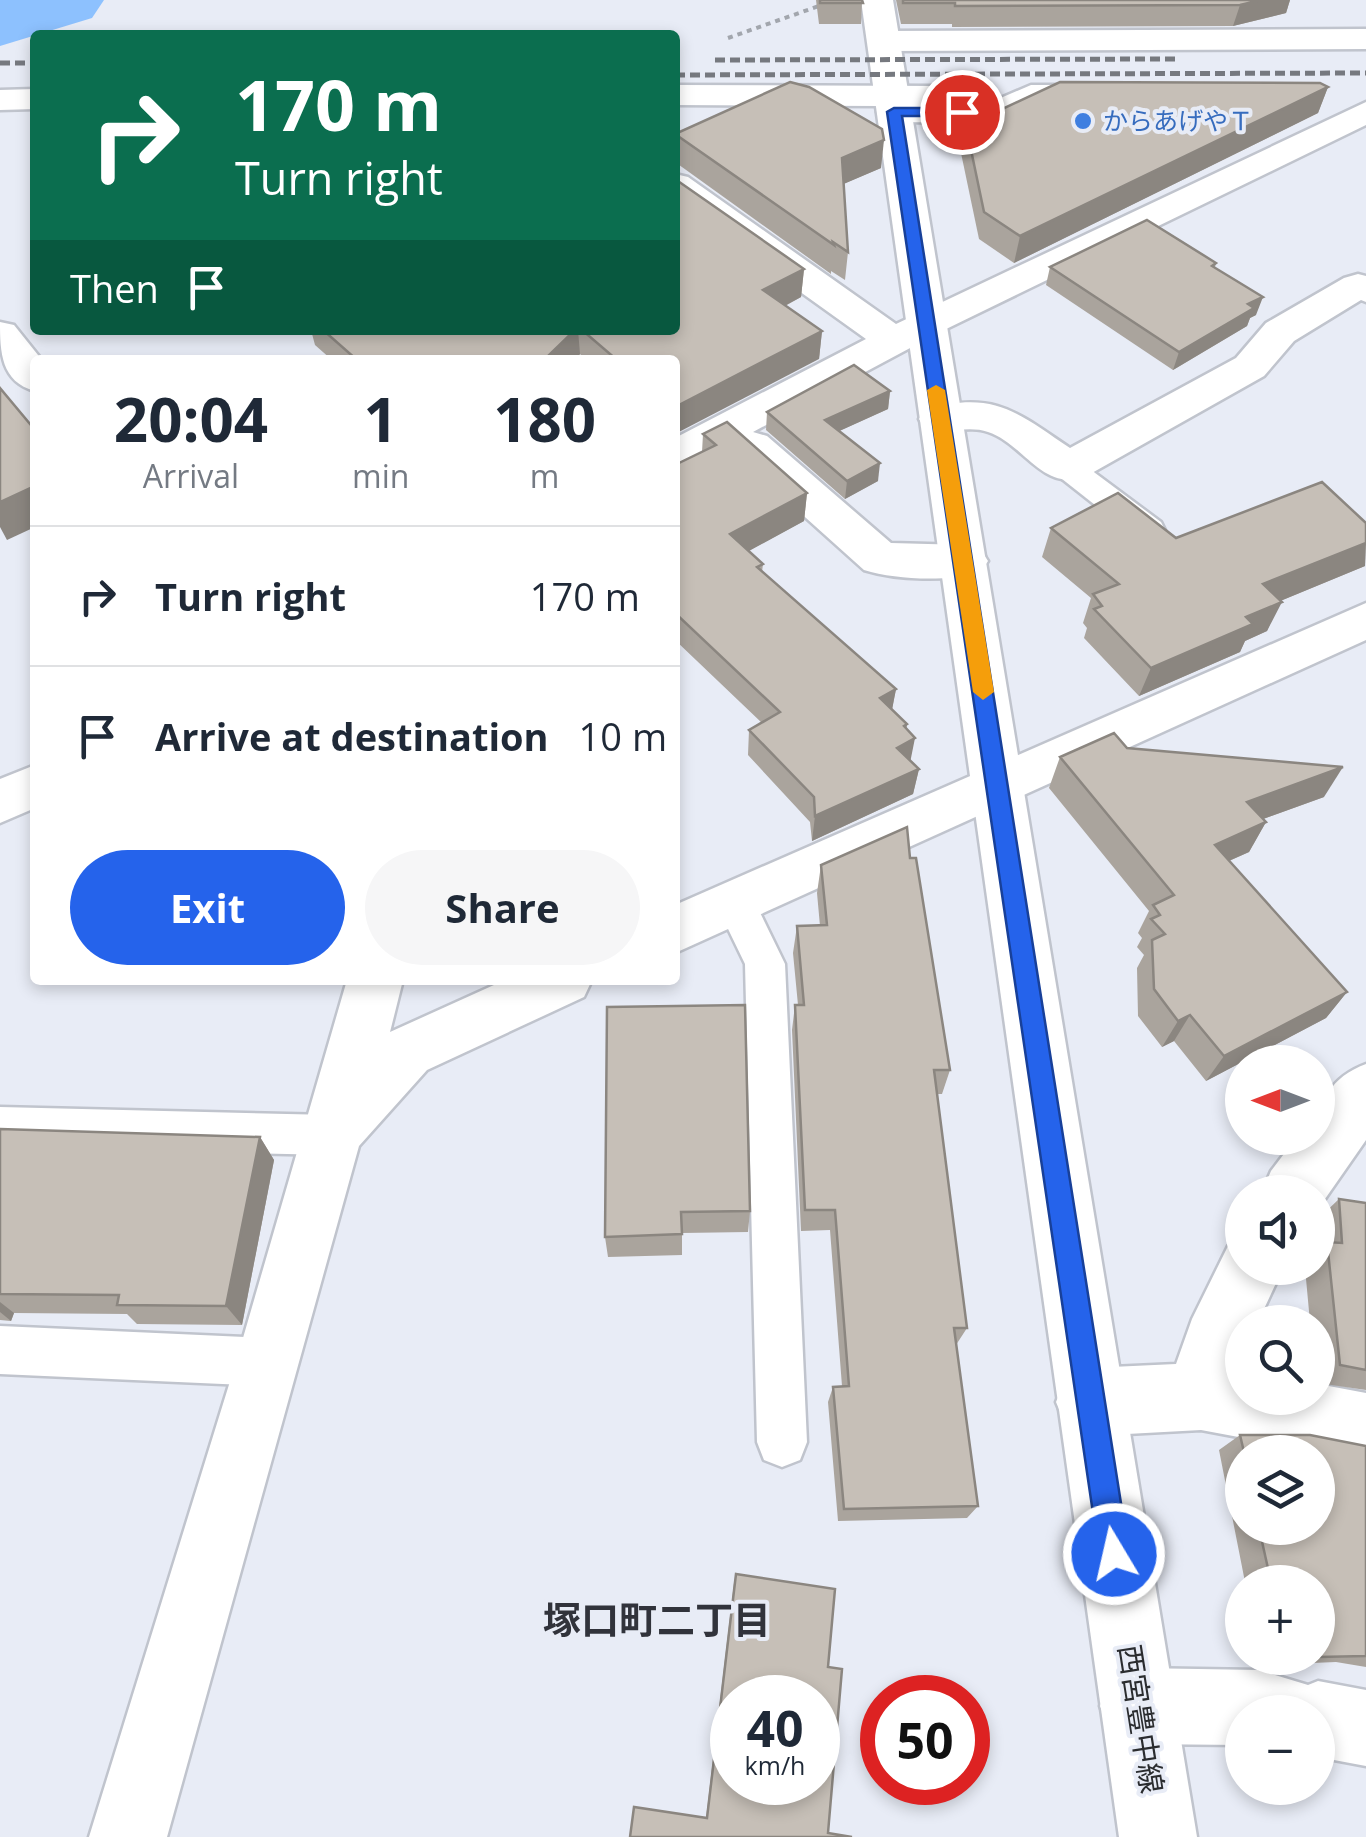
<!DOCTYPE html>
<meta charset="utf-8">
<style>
:root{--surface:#fff;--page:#f6f6f7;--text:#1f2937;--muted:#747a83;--line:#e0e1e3;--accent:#2563eb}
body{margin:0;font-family:"Open Sans","Noto Sans JP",sans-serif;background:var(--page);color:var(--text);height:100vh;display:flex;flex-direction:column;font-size:38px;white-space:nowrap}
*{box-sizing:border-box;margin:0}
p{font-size:32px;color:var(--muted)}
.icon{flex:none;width:55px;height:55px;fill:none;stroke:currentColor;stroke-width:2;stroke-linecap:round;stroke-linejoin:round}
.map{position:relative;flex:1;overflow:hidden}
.panel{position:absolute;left:30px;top:355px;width:650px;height:630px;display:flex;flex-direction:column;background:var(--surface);border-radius:10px;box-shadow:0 5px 15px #0003}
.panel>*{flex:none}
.guide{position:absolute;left:30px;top:30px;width:650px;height:305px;border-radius:10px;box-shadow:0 5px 15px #0003;background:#0b6e4f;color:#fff;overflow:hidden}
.needle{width:65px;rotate:270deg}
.tools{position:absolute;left:1225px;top:1045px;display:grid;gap:20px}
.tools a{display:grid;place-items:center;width:110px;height:110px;border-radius:50%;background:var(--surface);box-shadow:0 5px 15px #0003;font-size:50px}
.speed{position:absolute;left:710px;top:1675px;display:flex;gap:20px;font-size:50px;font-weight:700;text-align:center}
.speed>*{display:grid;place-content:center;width:130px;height:130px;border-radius:50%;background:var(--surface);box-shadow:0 5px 15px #0003;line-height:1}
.speed small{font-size:25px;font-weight:400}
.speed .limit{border:15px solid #d22;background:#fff;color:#111}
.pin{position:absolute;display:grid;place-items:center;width:85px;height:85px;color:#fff;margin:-42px;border:5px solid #fff;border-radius:50%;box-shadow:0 2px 10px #0007}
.me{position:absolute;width:110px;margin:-55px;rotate:351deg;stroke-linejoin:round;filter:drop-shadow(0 0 8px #0008)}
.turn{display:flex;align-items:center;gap:35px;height:210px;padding:0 40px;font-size:45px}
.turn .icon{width:130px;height:130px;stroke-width:2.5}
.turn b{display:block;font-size:70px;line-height:85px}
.then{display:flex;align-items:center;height:95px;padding:0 40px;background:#0003;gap:20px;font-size:38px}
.eta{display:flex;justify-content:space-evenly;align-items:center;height:170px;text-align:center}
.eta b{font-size:60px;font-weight:700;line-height:70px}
.action{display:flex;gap:20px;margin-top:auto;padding:20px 40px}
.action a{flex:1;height:115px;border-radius:60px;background:var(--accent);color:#fff;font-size:40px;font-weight:700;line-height:115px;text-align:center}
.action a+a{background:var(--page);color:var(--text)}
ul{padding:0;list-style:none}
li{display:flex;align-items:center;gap:30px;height:140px;padding:0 40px;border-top:2px solid var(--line)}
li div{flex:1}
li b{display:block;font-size:38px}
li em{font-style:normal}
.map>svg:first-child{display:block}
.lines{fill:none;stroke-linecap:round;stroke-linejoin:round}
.river{fill:#8dc1fe;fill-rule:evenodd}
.service-casing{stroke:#c0c4cd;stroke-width:5}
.minor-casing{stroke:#c0c4cd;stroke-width:5}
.secondary-casing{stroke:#c0c4cd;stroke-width:5}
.path{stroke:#a2a6ad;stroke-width:4;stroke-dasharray:5 5;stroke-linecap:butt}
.service{fill:#fff;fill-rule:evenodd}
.minor{fill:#fff;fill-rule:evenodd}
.secondary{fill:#fff;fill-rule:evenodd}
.rail{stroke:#76797f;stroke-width:5;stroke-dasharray:10 5;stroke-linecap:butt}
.wall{fill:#aaa49d;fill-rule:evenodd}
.shaded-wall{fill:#8b8680}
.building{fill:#c6bfb7;stroke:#8b8680;stroke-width:2.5;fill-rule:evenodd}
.route{fill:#2563eb;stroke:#184099;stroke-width:2.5}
.slow{fill:#f59e0b}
.shop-dot{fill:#3f7fe0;stroke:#e8ecf6;stroke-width:4}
.labels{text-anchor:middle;stroke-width:8;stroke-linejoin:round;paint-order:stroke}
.far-shop-label{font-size:25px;fill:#366cbe;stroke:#e8ecf6;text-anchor:start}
.street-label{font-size:30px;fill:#2a2c2f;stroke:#e8ecf6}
.near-neighbourhood-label{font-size:38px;font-weight:bold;fill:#31333b;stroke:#e8ecf6}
</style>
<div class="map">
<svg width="1366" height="1837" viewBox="0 0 1366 1837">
<rect width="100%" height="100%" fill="#e8ecf6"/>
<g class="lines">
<polygon class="river" points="0,0 104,0 92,18 0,46"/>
<g class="service-casing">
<g id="service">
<polygon points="1068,458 1079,461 1161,522 1165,530 1161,538 1149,541 1137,538 1057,475 1052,468 1057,461"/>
<polygon points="735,885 749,890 785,964 807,1442 800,1460 782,1467 764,1460 757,1442 745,964 715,902 721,890"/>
<polygon points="0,1107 331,1115 347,1121 353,1135 347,1149 331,1155 0,1147"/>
<polygon points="0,1326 269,1338 286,1345 293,1362 286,1379 269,1386 0,1374"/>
</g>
</g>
<g class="minor-casing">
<g id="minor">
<polygon points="1366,29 1366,49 884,51 873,48 868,41 873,34 884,31"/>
<polygon points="675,85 932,86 944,89 949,96 945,102 989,103 1031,85 1107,85 1119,88 1124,95 1119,102 1037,105 995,123 894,122 882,119 877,112 881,106 675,105"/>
<polygon points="35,89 35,109 0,110 0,90"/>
<path d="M 1366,102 L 1366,125 L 940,332 L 753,432 L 767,436 L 891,543 L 965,545 L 981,550 L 988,561 L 981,572 C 948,582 897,580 864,570 L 737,456 L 732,444 L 675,470 L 675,438 L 866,339 L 675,202 L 675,174 L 688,177 L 896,324 Z"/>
<path d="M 1358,274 L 1366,276 L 1366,302 L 1361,300 L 1294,341 L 1264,376 L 1083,478 C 1041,490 1024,444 988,432 C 970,425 945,434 925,429 L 919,419 L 925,409 C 995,391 1015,411 1070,448 L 1236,358 L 1266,323 L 1344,278 Z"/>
<path d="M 0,322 L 14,325 L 42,360 L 35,360 L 35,391 C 1,382 0,352 0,322 Z"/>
<polygon points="1366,603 1366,640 675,953 675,905"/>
<polygon points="35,765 35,808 0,823 0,779"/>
<polygon points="347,980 403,980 390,1032 505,980 592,980 584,997 427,1070 359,1146 167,1837 89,1837 236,1362"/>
<path d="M 1366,1064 L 1366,1140 L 1318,1209 L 1318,1192 L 1262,1192 L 1271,1171 L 1296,1138 L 1318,1138 C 1318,1101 1331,1077 1366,1064 Z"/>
<polygon points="1242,1240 1242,1268 1283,1268 1258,1322 1242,1322 1242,1398 1318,1398 1318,1384 1366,1393 1366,1461 1201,1430 1090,1436 1066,1426 1056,1402 1066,1378 1090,1368 1176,1364 1192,1319 1228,1246"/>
<polygon points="1138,1668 1258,1670 1308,1685 1318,1681 1366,1690 1366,1766 1318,1757 1318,1712 1242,1712 1242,1745 1138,1744 1111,1733 1100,1706 1111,1679"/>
</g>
</g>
<g class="secondary-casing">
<polygon id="secondary" points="861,0 893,0 1197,1837 1119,1837"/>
</g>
<polyline class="path" points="728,38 819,6"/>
<use href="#service" class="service"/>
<use href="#minor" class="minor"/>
<use href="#secondary" class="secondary"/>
<g class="rail">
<polyline points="715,60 1175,59"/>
<polyline points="0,63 35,63"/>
<polyline points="675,75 1366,73"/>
</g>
</g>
<g class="wall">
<polygon points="816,0 862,0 861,24 819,24"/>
<polygon points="896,0 1290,0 1286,13 1233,26 952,27 952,24 901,24"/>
<polygon points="1328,87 1318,113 1014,263 979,239 961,153 966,126"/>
<polygon points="675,133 881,168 843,184 848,252 845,280 831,271 831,274 675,162"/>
<polygon points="1216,263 1215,267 1256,315 1250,318 1247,326 1173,370 1046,285 1050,267"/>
<polygon points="804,269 801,297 785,306 822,331 819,359 586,360 580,354 575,360 332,360 315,345 311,330 675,330"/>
<polygon points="890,391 888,409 839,431 878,481 845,499 766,430 767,412"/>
<polygon points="703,434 807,493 804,521 748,551 763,564 762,572 896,689 892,709 907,724 906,729 910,761 919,769 913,794 812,841 810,822 748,755 749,730 762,723 675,640 675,465 702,452"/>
<polygon points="1366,523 1365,566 1280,601 1267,631 1245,641 1240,652 1139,696 1084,638 1087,628 1083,623 1091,598 1042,557 1051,528 1176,538"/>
<polygon points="1127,748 1324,797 1263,819 1266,822 1249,852 1229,861 1347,992 1326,1018 1206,1081 1174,1041 1162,1047 1138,1016 1137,968 1144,955 1137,947 1142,938 1138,933 1149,911 1049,788 1060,757"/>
<polygon points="910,858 950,1070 942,1094 937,1094 967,1328 956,1345 978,1506 967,1518 838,1521 828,1402 833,1387 842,1386 830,1230 801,1231 792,1030 795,1005 798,1005 793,953 797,926 820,926 817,893 821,865"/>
<polygon points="607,1007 750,1211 748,1232 682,1233 682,1255 608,1257 605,1237"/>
<polygon points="0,1129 260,1137 274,1160 242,1325 137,1324 127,1314 14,1313 11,1321 0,1320"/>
<polygon points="1339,1199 1366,1203 1366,1390 1318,1383 1318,1322 1310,1322 1305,1268 1318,1268 1318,1219"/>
<path d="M 1240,1435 L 1366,1446 L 1366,1667 L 1336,1662 L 1262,1665 L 1260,1658 L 1318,1658 L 1318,1582 L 1245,1582 L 1219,1450 ZM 1242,1452 L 1318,1452 L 1318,1528 L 1242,1528 Z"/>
<polygon points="736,1574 835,1589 706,1818 734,1583"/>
</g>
<g class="shaded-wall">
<polygon points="1261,0 1290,0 1286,13 1233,26 1240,5"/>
<polygon points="1328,87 1318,113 1014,263 1020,236"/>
<polygon points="884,140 881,168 839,186 842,158"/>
<polygon points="804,269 801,297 762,318 763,290"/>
<polygon points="1263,297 1256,315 1250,318 1247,326 1173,370 1179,352 1248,304"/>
<polygon points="575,330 578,330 580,354 575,360 544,360"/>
<polygon points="822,331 819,359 675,434 675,407"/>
<polygon points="890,391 888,409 824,438 825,420"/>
<polygon points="880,463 878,481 845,499 847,481"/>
<polygon points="35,486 35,527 7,540 0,527 0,502"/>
<polygon points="807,493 804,521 729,562 730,534"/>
<polygon points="1366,543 1365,566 1249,614 1263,584"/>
<polygon points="1282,602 1267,631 1245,641 1240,652 1139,696 1151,668 1246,617"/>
<polygon points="896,689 891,715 880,698"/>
<polygon points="907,724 903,745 915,738 910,763 892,774 904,726"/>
<polygon points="1343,767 1324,797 1230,831 1247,802"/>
<polygon points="919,769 913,794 812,841 815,816"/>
<polygon points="1266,822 1249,852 1199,874 1215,845"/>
<polygon points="1347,992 1326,1018 1206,1081 1224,1056"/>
<polygon points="1190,1015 1174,1041 1162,1047 1178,1021"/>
<polygon points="260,1137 274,1160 242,1325 226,1306"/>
<polygon points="0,1302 14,1313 11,1321 0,1312"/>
</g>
<g class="building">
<polygon points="820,0 862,0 863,3 820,3"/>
<polygon points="903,0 1261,0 1240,5 955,6 955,3 903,3"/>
<polygon points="790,82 809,87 882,129 884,140 842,158 848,252 833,242 834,245 675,134"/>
<polygon points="1060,82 1320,83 1328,87 1020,236 984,212 966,126"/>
<polygon points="675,179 804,269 763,290 822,331 675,407 675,360 617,360 582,330 675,330"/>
<polygon points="1147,220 1216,263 1212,266 1263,297 1248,304 1254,308 1179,352 1050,267"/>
<polygon points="323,330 575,330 544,360 357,360"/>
<polygon points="854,365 890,391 825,420 880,463 847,481 767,412"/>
<polygon points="0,388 35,430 35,486 0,502"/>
<polygon points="727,422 807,493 730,534 763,564 757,567 896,689 880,698 907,724 904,726 915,738 897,748 919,769 815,816 814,797 749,730 780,712 675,613 675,465 716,445 703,434"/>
<polygon points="1322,482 1366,523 1366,543 1263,584 1282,602 1246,617 1253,624 1151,668 1094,609 1102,606 1093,594 1119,584 1051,528 1118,493 1176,538"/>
<polygon points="1114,733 1127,748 1343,767 1247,802 1266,822 1215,845 1347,992 1224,1056 1190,1015 1178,1021 1154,989 1152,940 1165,934 1151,919 1160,915 1153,905 1174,895 1060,757"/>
<polygon points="907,827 910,858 916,858 950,1070 934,1070 967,1328 954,1328 978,1506 844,1509 833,1387 849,1386 835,1210 805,1210 795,1005 804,1005 797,926 827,925 821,865"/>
<polygon points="745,1005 750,1211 681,1212 682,1234 605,1237 607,1007"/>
<polygon points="0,1129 260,1137 226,1306 117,1305 119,1295 0,1294"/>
<polygon points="1339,1199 1366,1203 1366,1370 1340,1365 1327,1242 1342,1243"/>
<polygon points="1240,1435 1310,1435 1366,1446 1366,1656 1318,1657 1318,1582 1271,1582 1259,1528 1318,1528 1318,1452 1244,1452"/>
<path d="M 736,1574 L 835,1589 L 828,1667 L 842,1669 L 828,1833 L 852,1837 L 630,1837 L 634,1807 L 707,1818 ZM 732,1698 L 818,1698 L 818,1782 L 732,1782 Z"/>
</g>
<polygon class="route" points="962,108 969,112 967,116 902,116 1129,1554 1124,1565 1114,1569 1104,1565 1099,1554 887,112 894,108"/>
<polygon class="slow" points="936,385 945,390 994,692 983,700 973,692 927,390"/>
<circle class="shop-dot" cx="1083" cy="121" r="10"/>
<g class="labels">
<g class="far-shop-label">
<text x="1103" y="130">からあげやＴ</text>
</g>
<g class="street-label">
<text transform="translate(1140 1719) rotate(81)" y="10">西宮豊中線</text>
</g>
<g class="near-neighbourhood-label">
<text x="657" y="1634">塚口町二丁目</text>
</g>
</g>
</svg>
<div class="tools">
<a><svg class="needle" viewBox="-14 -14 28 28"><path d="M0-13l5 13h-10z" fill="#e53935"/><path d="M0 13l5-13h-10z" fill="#747a83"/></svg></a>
<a><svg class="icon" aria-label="sound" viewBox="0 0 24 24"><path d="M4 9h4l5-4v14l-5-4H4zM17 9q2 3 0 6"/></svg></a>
<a><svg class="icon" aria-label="search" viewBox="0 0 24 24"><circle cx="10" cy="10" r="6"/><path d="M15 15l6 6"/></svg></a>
<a><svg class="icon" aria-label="layers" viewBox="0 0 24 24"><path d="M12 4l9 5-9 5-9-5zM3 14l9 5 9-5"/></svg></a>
<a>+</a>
<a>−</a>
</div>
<div class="speed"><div>40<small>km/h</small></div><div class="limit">50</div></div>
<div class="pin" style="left:962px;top:112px;background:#d93025"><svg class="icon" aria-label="arrive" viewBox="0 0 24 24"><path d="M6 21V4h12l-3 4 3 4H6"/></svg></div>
<svg class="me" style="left:1114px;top:1554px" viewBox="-20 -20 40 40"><circle r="17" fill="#2563eb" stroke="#fff" stroke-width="3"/><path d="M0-11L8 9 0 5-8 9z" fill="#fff"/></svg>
<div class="guide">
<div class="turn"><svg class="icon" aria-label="right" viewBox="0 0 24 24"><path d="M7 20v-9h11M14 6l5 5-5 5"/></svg><div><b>170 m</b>Turn right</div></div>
<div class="then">Then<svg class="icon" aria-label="arrive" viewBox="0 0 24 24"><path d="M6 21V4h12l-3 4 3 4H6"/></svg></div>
</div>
<section class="panel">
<div class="eta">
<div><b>20:04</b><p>Arrival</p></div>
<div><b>1</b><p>min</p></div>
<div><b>180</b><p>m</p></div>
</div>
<ul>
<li><svg class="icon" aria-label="right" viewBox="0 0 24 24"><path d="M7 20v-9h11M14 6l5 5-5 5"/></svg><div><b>Turn right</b></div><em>170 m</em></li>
<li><svg class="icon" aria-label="arrive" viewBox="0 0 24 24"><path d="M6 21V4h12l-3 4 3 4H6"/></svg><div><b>Arrive at destination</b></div><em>10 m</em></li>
</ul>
<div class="action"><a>Exit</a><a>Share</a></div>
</section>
</div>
